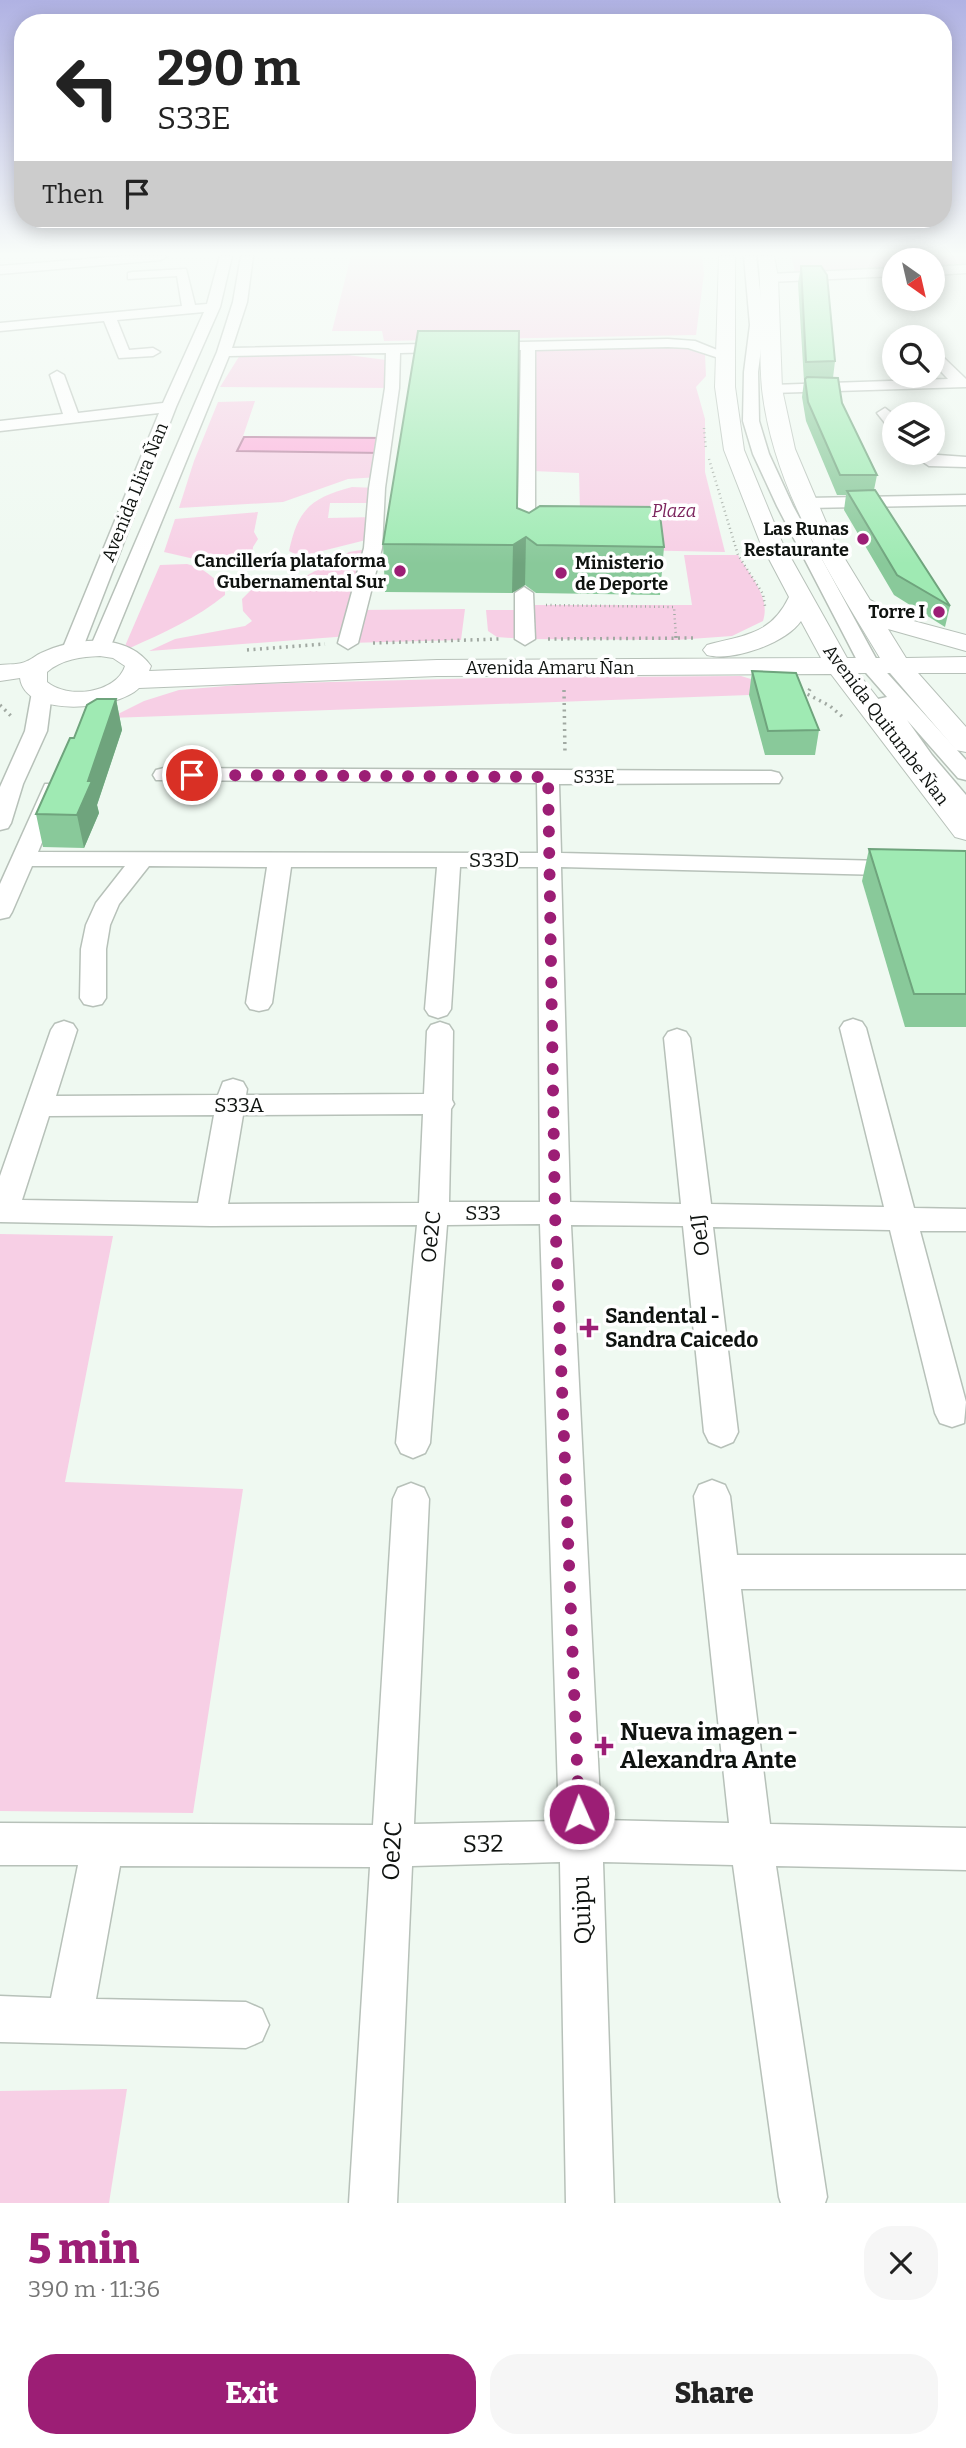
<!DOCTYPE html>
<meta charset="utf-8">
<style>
:root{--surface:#fff;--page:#f6f6f6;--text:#222;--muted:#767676;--accent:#9c1e75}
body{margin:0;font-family:Bitter,serif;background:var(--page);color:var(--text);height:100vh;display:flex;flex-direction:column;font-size:26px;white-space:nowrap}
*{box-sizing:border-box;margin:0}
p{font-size:23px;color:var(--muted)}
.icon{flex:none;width:38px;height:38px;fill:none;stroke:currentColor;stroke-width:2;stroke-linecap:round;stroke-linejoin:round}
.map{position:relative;height:2203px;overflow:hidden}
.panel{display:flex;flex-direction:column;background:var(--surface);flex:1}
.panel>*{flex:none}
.hud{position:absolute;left:14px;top:14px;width:938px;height:214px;border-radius:28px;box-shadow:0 4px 18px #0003;background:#fff;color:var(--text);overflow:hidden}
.needle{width:46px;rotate:146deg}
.tools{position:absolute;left:882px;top:248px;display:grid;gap:14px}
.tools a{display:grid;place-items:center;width:63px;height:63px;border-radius:50%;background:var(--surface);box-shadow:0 4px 18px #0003;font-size:35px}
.pin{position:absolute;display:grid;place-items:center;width:60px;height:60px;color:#fff;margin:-30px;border:4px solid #fff;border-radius:50%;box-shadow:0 2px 7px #0007}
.me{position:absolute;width:77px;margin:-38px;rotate:358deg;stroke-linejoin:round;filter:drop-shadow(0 0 5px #0008)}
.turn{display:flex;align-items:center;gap:24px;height:147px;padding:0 28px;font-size:32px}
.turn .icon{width:91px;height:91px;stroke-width:2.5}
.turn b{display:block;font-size:49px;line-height:60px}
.then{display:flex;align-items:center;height:66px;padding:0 28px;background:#0003;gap:14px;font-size:26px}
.round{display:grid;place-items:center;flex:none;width:74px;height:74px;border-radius:28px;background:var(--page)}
.overview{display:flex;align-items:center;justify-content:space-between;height:119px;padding:0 28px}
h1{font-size:42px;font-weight:800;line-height:52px;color:var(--accent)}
.primary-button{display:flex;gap:14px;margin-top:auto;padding:14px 28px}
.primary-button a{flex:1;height:80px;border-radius:28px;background:var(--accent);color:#fff;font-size:28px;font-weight:800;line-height:80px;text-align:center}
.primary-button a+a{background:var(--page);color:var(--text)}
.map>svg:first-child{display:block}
.green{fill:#f7cfe5}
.water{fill:#fdb0dc;stroke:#b6819f;stroke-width:2}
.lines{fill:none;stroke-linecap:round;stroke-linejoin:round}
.minor-casing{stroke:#b7c1b9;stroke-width:3}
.major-casing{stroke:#b7c1b9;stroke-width:2}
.path-far1{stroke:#a1a9a2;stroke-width:2.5;stroke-dasharray:1 3.5;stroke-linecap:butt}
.path{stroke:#a1a9a2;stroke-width:3.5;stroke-dasharray:2 4.5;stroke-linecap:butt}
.minor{fill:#fff;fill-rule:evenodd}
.major{fill:#fff;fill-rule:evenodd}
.wall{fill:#89c99a}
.shaded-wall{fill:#6fa47d}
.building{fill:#9feab3;stroke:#6fa47d;stroke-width:2}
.route{stroke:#9c1e75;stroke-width:12;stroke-dasharray:0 21.6}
.poi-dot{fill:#9c1e75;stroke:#fff;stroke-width:2.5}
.labels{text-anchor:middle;stroke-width:7;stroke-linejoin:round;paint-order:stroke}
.far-street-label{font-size:18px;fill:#0f1310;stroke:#fff}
.far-park-label{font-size:18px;font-style:italic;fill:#7d265f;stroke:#fff}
.far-poi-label{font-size:18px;font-weight:bold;fill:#0f1310;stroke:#fff;text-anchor:end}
.street-label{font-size:21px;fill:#0f1310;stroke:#fff}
.poi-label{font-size:21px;font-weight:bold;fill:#0f1310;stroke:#fff;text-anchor:start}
.near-poi-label{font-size:24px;font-weight:bold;fill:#0f1310;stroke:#fff;text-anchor:start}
.near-street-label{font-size:24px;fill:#0f1310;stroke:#fff}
</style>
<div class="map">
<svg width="966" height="2203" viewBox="0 0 966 2203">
<rect width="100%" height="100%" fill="#eff9f1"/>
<g class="green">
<polygon points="351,256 702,256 704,274 696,335 384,341 382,331 332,331"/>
<polygon points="791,256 966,256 966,264 933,265 933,261 894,261 894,267 795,272"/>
<polygon points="657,346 684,348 705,355 706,376 696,387 705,419 705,472 725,552 581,549 579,473 533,471 528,360 452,360 453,351"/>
<polygon points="340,354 394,361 392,388 220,387 240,355"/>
<polygon points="255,401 238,451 382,453 379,477 348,479 283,502 179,508 194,461 218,402"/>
<path d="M 352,487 L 377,488 L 376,503 L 330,503 L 328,518 L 375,517 L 366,540 L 306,555 L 299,556 L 289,551 C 298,509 311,498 352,487 Z"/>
<polygon points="258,512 254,532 258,539 253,547 251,564 216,564 164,552 175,519"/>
<polygon points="373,548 357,610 465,609 461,640 348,643 349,636 149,651 175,639 245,626 252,621 243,611 242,599 258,583 275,577 306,576 349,552"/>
<path d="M 684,555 L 738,555 C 749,575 771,596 763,621 L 732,636 L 676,640 L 525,639 L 497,637 L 488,631 L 486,610 L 524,610 L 525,605 L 692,605 Z"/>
<path d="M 187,564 C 205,568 212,577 225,588 L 225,595 C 197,618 163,633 130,648 L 125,646 L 160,565 Z"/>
<polygon points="741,676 767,684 793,697 749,695 110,718 144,701 179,690 250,684 486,678"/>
<polygon points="0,1234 113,1236 65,1482 243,1489 193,1813 0,1811"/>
<polygon points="127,2089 109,2203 0,2203 0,2091"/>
</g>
<polygon class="water" points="244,437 385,438 382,453 237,451"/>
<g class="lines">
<g class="minor-casing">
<g id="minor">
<polygon points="124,256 167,256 161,260 0,274 0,266"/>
<polygon points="220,256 232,256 220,307 176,407 82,650 72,656 65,654 62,650 159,413 0,431 0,421 63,414 50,375 57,371 64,375 78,413 163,403 204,312 117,320 129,350 153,348 160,352 153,356 119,358 104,321 0,331 0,323 182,306 177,276 128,279 128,273 132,272 186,269 195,305 207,304"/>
<polygon points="241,256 253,256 247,302 232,348 668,339 695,341 732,356 725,360 688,348 668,347 535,350 535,550 526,555 517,550 521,350 400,353 399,388 385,488 382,548 358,643 348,649 338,643 364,548 369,488 385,388 386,353 229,356 110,648 107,652 93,652 90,648 217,352 233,302"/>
<polygon points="744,256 756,256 764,325 758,372 759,421 769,454 793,506 879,664 966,760 966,780 958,778 907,720 932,755 966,795 966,816 958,814 916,765 875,703 878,699 887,697 860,666 777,506 753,454 743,421 744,372 750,325"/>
<polygon points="966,265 966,273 933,275 933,267"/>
<polygon points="894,268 894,276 770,282 764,278 770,274"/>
<polygon points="938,356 943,357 966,379 966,387 772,393 765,389 772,385 948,379 933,363 933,357"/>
<polygon points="885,408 894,415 894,430 889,428 877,413"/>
<polygon points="910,453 966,457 966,467 929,466"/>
<polygon points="966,495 966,505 807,508 799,503 807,498"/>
<polygon points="524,587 533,593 535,639 525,645 515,639 515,593"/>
<polygon points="42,686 49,688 52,692 47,731 23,784 11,823 8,828 0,830 0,787 25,731 32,692 35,688"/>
<path d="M 164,768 L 771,771 L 779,773 L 782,778 L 779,783 L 559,784 L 561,853 L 966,863 L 966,877 L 561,867 L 570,1202 L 681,1204 L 664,1038 L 668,1032 L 677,1029 L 686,1032 L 690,1038 L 711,1204 L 884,1207 L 840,1028 L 844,1022 L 853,1019 L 862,1022 L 866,1028 L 914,1208 L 966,1209 L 966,1231 L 920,1231 L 966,1402 L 964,1423 L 952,1427 L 940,1423 L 935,1413 L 890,1230 L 713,1227 L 738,1432 L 733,1442 L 721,1447 L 709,1442 L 704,1432 L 683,1226 L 571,1225 L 601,1820 L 729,1823 L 694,1496 L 699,1485 L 712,1480 L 725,1485 L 730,1496 L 737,1555 L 966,1555 L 966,1589 L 741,1589 L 770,1824 L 966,1828 L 966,1870 L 776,1866 L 827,2197 L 825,2203 L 781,2203 L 779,2197 L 733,1865 L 603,1862 L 614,2203 L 566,2203 L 560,1862 L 412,1866 L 397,2203 L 349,2203 L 370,1867 L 120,1866 L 96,1999 L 246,2002 L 262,2009 L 269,2025 L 262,2041 L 246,2048 L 0,2042 L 0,1996 L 51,1998 L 78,1865 L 0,1865 L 0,1823 L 373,1825 L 393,1499 L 398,1488 L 411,1483 L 424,1488 L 429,1499 L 414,1824 L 559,1821 L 540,1224 L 447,1225 L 430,1443 L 425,1453 L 413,1458 L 401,1453 L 396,1443 L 417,1225 L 211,1226 L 0,1222 L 0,1176 L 51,1030 L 55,1024 L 64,1021 L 73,1024 L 77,1030 L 56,1096 L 218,1095 L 223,1082 L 233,1079 L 243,1082 L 247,1089 L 246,1095 L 424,1094 L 427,1031 L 431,1025 L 440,1022 L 449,1025 L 453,1031 L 452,1100 L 454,1104 L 451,1109 L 449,1202 L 540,1202 L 538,867 L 460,867 L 451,1009 L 447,1015 L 438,1018 L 429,1015 L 425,1009 L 437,867 L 291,867 L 272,1003 L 268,1009 L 259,1011 L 250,1009 L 246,1003 L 267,867 L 149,866 L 119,904 L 110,925 L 106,949 L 106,998 L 102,1004 L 93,1006 L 84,1004 L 80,998 L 81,949 L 86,925 L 96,903 L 125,866 L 32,866 L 12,912 L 9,917 L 0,919 L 0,884 L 45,784 L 61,784 L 64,789 L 38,852 L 538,853 L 537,783 L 156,780 L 153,775 L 156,770 ZM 423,1114 L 419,1203 L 228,1204 L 243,1115 ZM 214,1115 L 198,1203 L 22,1200 L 49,1116 Z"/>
</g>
</g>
<g class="major-casing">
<path id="major" d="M 719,256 L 735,256 L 735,387 L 744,450 L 782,542 L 847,658 L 880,658 C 830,575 773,487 762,389 C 758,345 763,300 758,256 L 774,256 L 778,278 L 782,389 L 795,449 L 834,541 L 870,600 L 906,619 L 966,635 L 966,651 L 888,629 L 906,658 L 966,657 L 966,673 L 918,673 L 966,727 L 966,752 L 956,750 L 890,673 L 858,673 L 966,811 L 966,840 L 955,837 L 831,674 L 437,676 L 139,688 C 117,710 25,719 20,678 L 0,681 L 0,665 C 8,664 20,665 27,661 C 31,660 36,655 41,653 C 75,637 127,632 151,666 L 149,671 L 437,660 L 821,658 L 801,621 C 786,643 733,662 707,655 L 703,650 L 707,645 C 744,635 771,635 789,597 L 760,542 L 724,450 L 715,387 ZM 100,656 L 113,658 L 125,666 C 116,694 67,699 47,682 L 47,672 C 62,659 81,657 100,656 Z"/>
</g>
<g class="path-far1">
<polyline points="704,428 706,450"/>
<polyline points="709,459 738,555 763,594 765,606"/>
<polyline points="546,605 674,607 676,637"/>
</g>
<g class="path">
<polyline points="676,636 676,640"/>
<polyline points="548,639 693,638"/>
<polyline points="373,643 500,639"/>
<polyline points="247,650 325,644"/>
<polyline points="810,689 807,694 830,706 845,719"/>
<polyline points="564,690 565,755"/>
<polyline points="0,705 11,716"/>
</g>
<use href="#minor" class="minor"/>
<use href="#major" class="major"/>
</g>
<g class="wall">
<polygon points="801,266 835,361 833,378 842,403 877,475 874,490 950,606 945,627 894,595 844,510 846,495 837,495 806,421 802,397 804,381 798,283"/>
<polygon points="517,508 529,513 664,547 660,595 536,593 525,585 512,593 385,592 383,544"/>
<polygon points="752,671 819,730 815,755 765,755 749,695"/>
<polygon points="116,699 122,730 97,805 99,813 84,848 43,847 36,814"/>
<polygon points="869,849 966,851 966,1027 905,1027 862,881"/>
</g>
<g class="shaded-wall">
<polygon points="526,537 525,585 512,593 513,545"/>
<polygon points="116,699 122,730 97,805 99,813 84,848 77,815"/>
</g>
<g class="building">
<polygon points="801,266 821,266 827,275 835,361 806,362"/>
<polygon points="418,331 519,331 517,508 529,513 540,506 659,507 664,547 537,545 526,537 513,545 383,544"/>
<polygon points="807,377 838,378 842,403 877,475 840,475 808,402 805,379"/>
<polygon points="875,490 950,606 897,575 847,491"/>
<polygon points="752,671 796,673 819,730 768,731"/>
<polygon points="97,699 116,699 88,781 92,781 77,815 36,814 70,738 74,738 87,705"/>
<polygon points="869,849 966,851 966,994 914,994"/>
</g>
<linearGradient id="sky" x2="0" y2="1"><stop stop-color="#b0b2e3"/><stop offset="0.45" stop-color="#f8fcf9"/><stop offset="1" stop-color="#f8fcf9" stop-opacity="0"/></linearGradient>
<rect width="966" height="564" fill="url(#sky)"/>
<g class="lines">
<polyline class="route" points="192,775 548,777 555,1213 579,1814"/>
</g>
<g class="poi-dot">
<circle cx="863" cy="539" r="7"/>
<circle cx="400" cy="571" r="7"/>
<circle cx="561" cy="573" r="7"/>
<circle cx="939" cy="612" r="7"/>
<path d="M585.5 1317.5h7v7h7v7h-7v7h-7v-7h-7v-7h7z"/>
<path d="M600.5 1735.5h7v7h7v7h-7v7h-7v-7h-7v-7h7z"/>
</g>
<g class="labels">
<g class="far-street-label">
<text transform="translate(135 492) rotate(-68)" y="6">Avenida Llira Ñan</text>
<text x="550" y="674">Avenida Amaru Ñan</text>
<text transform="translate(886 725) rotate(53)" y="6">Avenida Quitumbe Ñan</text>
<text x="594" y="783">S33E</text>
</g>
<g class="far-park-label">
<text x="674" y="517">Plaza</text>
</g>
<g class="far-poi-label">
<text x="849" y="535">Las Runas<tspan x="849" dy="21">Restaurante</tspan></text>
<text x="386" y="567">Cancillería plataforma<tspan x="386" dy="21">Gubernamental Sur</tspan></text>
<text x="575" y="569" text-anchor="start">Ministerio<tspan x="575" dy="21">de Deporte</tspan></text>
<text x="925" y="618">Torre I</text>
</g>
<g class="street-label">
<text x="494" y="867">S33D</text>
<text x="239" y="1112">S33A</text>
<text x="483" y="1220">S33</text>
<text transform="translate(700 1235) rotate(-97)" y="7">Oe1J</text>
<text transform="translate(431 1237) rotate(-84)" y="7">Oe2C</text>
</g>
<g class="poi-label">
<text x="605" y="1323">Sandental -<tspan x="605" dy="24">Sandra Caicedo</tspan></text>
</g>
<g class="near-poi-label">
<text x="620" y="1740">Nueva imagen -<tspan x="620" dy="28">Alexandra Ante</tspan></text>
</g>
<g class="near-street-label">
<text transform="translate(483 1844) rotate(-1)" y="8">S32</text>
<text transform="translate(392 1851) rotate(-87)" y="8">Oe2C</text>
<text transform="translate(582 1910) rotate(-92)" y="8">Quipu</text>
</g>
</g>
</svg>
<div class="tools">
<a><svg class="needle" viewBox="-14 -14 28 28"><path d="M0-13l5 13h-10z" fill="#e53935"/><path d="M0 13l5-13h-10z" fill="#767676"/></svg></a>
<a><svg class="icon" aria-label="search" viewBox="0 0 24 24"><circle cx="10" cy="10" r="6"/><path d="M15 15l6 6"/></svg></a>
<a><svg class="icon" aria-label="layers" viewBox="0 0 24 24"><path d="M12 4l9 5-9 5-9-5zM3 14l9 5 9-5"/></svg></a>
</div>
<div class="pin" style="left:192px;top:775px;background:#d93025"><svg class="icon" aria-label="arrive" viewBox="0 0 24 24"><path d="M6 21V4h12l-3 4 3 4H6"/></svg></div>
<svg class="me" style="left:579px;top:1814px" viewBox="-20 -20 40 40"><circle r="17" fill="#9c1e75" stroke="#fff" stroke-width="3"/><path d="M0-11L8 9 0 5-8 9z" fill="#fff"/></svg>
<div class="hud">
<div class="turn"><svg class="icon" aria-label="left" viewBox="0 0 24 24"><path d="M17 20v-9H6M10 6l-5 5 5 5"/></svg><div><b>290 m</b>S33E</div></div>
<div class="then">Then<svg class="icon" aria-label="arrive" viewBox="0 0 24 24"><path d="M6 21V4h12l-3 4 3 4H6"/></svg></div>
</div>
</div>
<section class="panel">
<div class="overview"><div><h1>5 min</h1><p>390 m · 11:36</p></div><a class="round"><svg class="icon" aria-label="close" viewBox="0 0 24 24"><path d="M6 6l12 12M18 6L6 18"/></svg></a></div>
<div class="primary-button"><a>Exit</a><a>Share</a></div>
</section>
